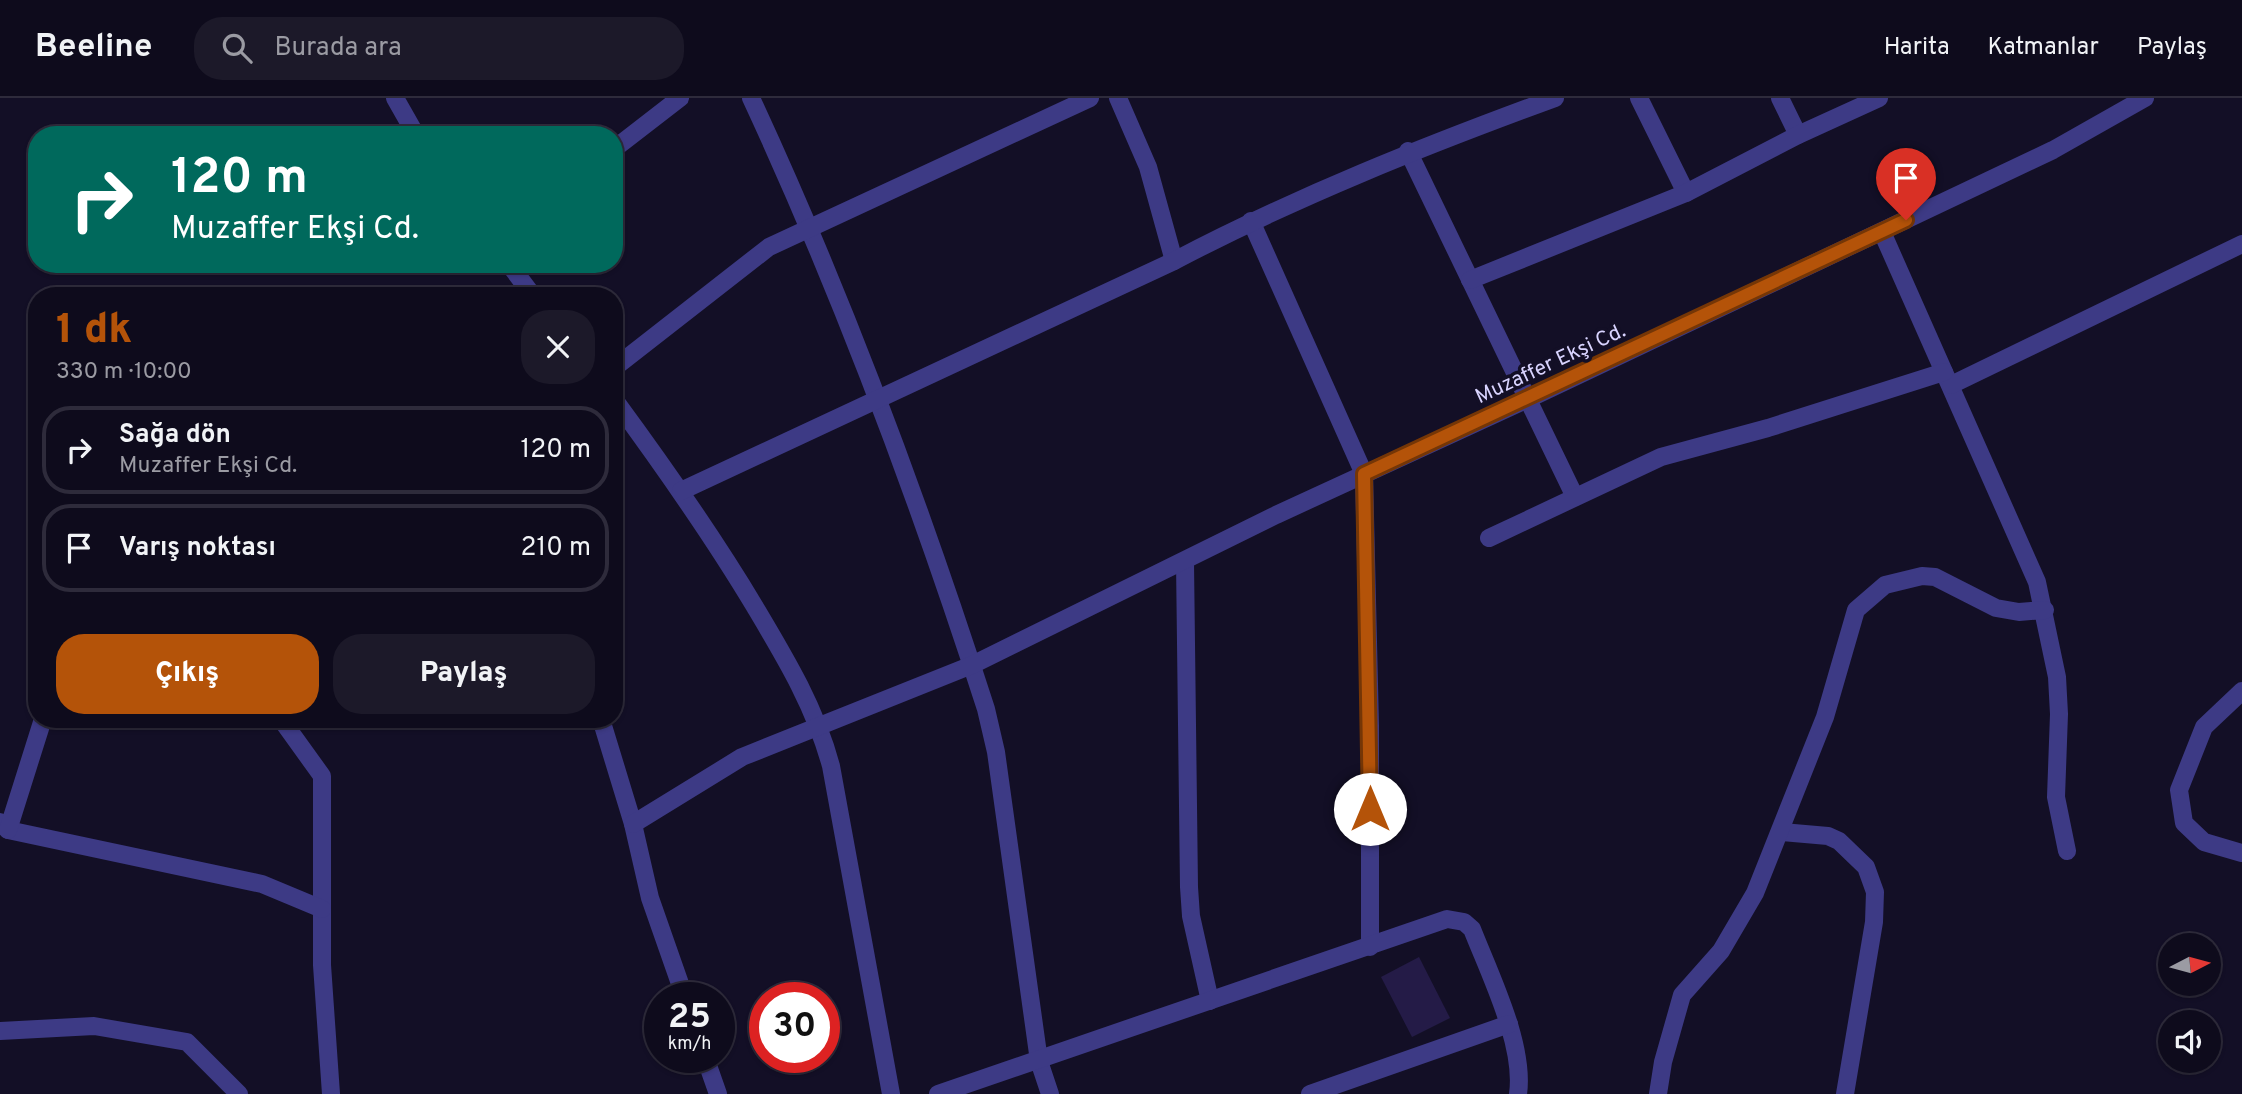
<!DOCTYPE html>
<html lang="tr">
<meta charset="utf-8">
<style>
:root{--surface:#0e0b1c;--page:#1c1929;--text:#f1f3f6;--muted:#9b9ba3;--line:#2e2b3b;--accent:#b45309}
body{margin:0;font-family:Overpass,sans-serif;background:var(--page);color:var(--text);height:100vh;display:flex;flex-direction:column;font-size:26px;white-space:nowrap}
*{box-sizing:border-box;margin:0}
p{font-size:23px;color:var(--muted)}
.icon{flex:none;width:38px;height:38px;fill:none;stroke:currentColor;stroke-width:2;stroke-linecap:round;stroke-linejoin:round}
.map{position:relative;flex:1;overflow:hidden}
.panel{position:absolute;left:28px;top:189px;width:595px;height:441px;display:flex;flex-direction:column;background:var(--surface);border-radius:28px;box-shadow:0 2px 5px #0004,0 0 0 2px var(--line)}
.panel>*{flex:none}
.banner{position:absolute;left:28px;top:28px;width:595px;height:147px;border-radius:28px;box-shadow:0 2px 5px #0004,0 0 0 2px var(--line);background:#00695c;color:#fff;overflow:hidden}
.needle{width:46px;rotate:84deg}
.controls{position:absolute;left:2158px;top:835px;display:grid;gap:14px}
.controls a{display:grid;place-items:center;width:63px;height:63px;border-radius:50%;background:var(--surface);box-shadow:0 2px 5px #0004,0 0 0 2px var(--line);font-size:35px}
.speed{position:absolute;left:644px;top:884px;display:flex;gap:14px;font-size:35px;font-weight:700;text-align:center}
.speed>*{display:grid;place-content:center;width:91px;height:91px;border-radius:50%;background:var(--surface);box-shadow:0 2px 5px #0004,0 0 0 2px var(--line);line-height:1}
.speed small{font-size:18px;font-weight:400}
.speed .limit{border:10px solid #d22;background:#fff;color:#111}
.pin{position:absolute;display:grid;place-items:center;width:60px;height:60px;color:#fff;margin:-72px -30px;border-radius:50% 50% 50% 0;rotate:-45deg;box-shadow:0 0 7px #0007}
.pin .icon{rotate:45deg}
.me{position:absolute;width:77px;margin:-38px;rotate:0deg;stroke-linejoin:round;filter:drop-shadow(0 0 5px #0008)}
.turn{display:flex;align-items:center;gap:24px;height:147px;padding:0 28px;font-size:32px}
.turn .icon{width:91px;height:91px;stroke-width:2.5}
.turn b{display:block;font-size:49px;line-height:60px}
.round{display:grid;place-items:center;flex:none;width:74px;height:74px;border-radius:28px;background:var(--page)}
.headline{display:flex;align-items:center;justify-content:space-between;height:119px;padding:0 28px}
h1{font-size:42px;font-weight:800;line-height:52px;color:var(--accent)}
.cta{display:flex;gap:14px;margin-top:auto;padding:14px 28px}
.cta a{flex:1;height:80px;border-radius:28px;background:var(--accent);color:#fff;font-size:28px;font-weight:800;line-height:80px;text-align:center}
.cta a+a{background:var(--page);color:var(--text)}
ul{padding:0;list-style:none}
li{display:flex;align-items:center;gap:21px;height:88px;margin:0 14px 10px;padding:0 14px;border:4px solid var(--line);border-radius:28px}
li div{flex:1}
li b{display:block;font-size:26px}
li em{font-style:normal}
header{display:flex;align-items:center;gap:42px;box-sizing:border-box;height:98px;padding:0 35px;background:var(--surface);border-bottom:2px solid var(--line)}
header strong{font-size:33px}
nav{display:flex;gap:38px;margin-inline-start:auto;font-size:24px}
.search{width:490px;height:63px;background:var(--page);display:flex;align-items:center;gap:18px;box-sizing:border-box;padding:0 24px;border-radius:28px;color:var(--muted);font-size:26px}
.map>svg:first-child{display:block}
.building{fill:#241b47}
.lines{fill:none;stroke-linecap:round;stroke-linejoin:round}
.minor{stroke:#3d3a85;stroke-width:18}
.route-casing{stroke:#753606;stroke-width:18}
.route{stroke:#b45309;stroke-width:12}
.labels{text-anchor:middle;stroke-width:7;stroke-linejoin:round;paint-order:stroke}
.street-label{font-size:21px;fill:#d9d4ff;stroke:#130f26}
</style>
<header>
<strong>Beeline</strong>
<div class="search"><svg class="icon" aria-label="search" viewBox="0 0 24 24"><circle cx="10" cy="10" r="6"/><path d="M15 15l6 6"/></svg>Burada ara</div>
<nav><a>Harita</a><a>Katmanlar</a><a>Paylaş</a></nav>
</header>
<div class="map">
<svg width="2242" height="996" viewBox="0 0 2242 996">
<rect width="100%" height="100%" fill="#130f26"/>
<polygon class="building" points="1419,859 1450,920 1412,939 1381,879"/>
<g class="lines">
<g class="minor">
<polyline points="395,0 416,37"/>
<path d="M 751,0 C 843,198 919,403 986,611 L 996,654 L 1039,963 L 1050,996"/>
<polyline points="1118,0 1148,69 1174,163"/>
<polyline points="1639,0 1686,95"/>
<polyline points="1780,0 1798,37"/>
<polyline points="614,51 680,0"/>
<polyline points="1408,53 1575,399"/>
<polyline points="1251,123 1364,376 1370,628 1370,849"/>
<polyline points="1882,134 2037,484 2057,579 2059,616 2056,699 2067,753"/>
<polyline points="509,166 533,198"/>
<polyline points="1470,182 1686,95 1798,37 1879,0"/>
<polyline points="614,270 769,149 1090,0"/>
<polyline points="1951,287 2242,146"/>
<path d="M 614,301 C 664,369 712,437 755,509 C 786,561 815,609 831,668 L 891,996"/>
<path d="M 681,393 L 1174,163 C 1298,98 1424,48 1555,0"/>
<polyline points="1489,440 1661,359 1768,330 1944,274"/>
<polyline points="1185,464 1189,789 1191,818 1210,903"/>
<polyline points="2242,593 2204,629 2179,692 2184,725 2204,744 2242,755"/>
<polyline points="281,621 322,678 322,867 331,996"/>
<polyline points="601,621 633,726 650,800 685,900"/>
<polyline points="0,724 8,732 262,786 322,811"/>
<polyline points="633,726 742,659 972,567 1276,417 1528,301 2053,52 2145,0"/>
<polyline points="8,732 43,621"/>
<polyline points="1782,734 1828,738 1839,743 1866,769 1875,794 1874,824 1845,996"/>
<polyline points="0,933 94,928 187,944 239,996"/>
<polyline points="705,959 718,996"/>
<path d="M 938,996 L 1447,821 L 1464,824 L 1472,831 C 1490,877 1525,947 1518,996"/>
<polyline points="1310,996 1509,926"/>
<polyline points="1658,996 1663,964 1682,897 1721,853 1755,795 1825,619 1856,512 1885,487 1922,478 1935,479 1996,510 2019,514 2045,512"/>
</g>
</g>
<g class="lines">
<g class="route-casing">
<polyline id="route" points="1370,711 1364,376 1906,122"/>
</g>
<use href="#route" class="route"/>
</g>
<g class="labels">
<g class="street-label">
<text transform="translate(1550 265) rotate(-25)" y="7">Muzaffer Ekşi Cd.</text>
</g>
</g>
</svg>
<div class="controls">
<a><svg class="needle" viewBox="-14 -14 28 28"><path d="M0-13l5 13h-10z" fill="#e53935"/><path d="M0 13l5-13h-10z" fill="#9b9ba3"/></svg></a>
<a><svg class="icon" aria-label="sound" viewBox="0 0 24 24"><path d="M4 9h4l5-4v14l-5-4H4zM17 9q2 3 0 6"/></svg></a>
</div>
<div class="speed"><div>25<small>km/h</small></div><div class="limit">30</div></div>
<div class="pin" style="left:1906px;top:122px;background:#d93025"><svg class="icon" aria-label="arrive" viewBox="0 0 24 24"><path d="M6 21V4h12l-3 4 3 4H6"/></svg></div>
<svg class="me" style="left:1370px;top:711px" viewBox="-20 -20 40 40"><circle r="19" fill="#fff"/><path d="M0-13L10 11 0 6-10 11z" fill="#b45309"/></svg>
<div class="banner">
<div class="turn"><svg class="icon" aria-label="right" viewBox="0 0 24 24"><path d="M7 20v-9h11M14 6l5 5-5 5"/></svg><div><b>120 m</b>Muzaffer Ekşi Cd.</div></div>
</div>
<section class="panel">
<div class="headline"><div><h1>1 dk</h1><p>330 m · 10:00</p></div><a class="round"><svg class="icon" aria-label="close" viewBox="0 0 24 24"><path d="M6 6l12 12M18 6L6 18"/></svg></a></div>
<ul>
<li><svg class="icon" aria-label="right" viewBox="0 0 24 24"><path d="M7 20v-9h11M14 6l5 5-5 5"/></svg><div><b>Sağa dön</b><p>Muzaffer Ekşi Cd.</p></div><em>120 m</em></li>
<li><svg class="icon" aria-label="arrive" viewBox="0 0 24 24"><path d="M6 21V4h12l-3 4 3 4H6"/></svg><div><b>Varış noktası</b></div><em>210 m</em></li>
</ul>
<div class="cta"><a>Çıkış</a><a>Paylaş</a></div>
</section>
</div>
